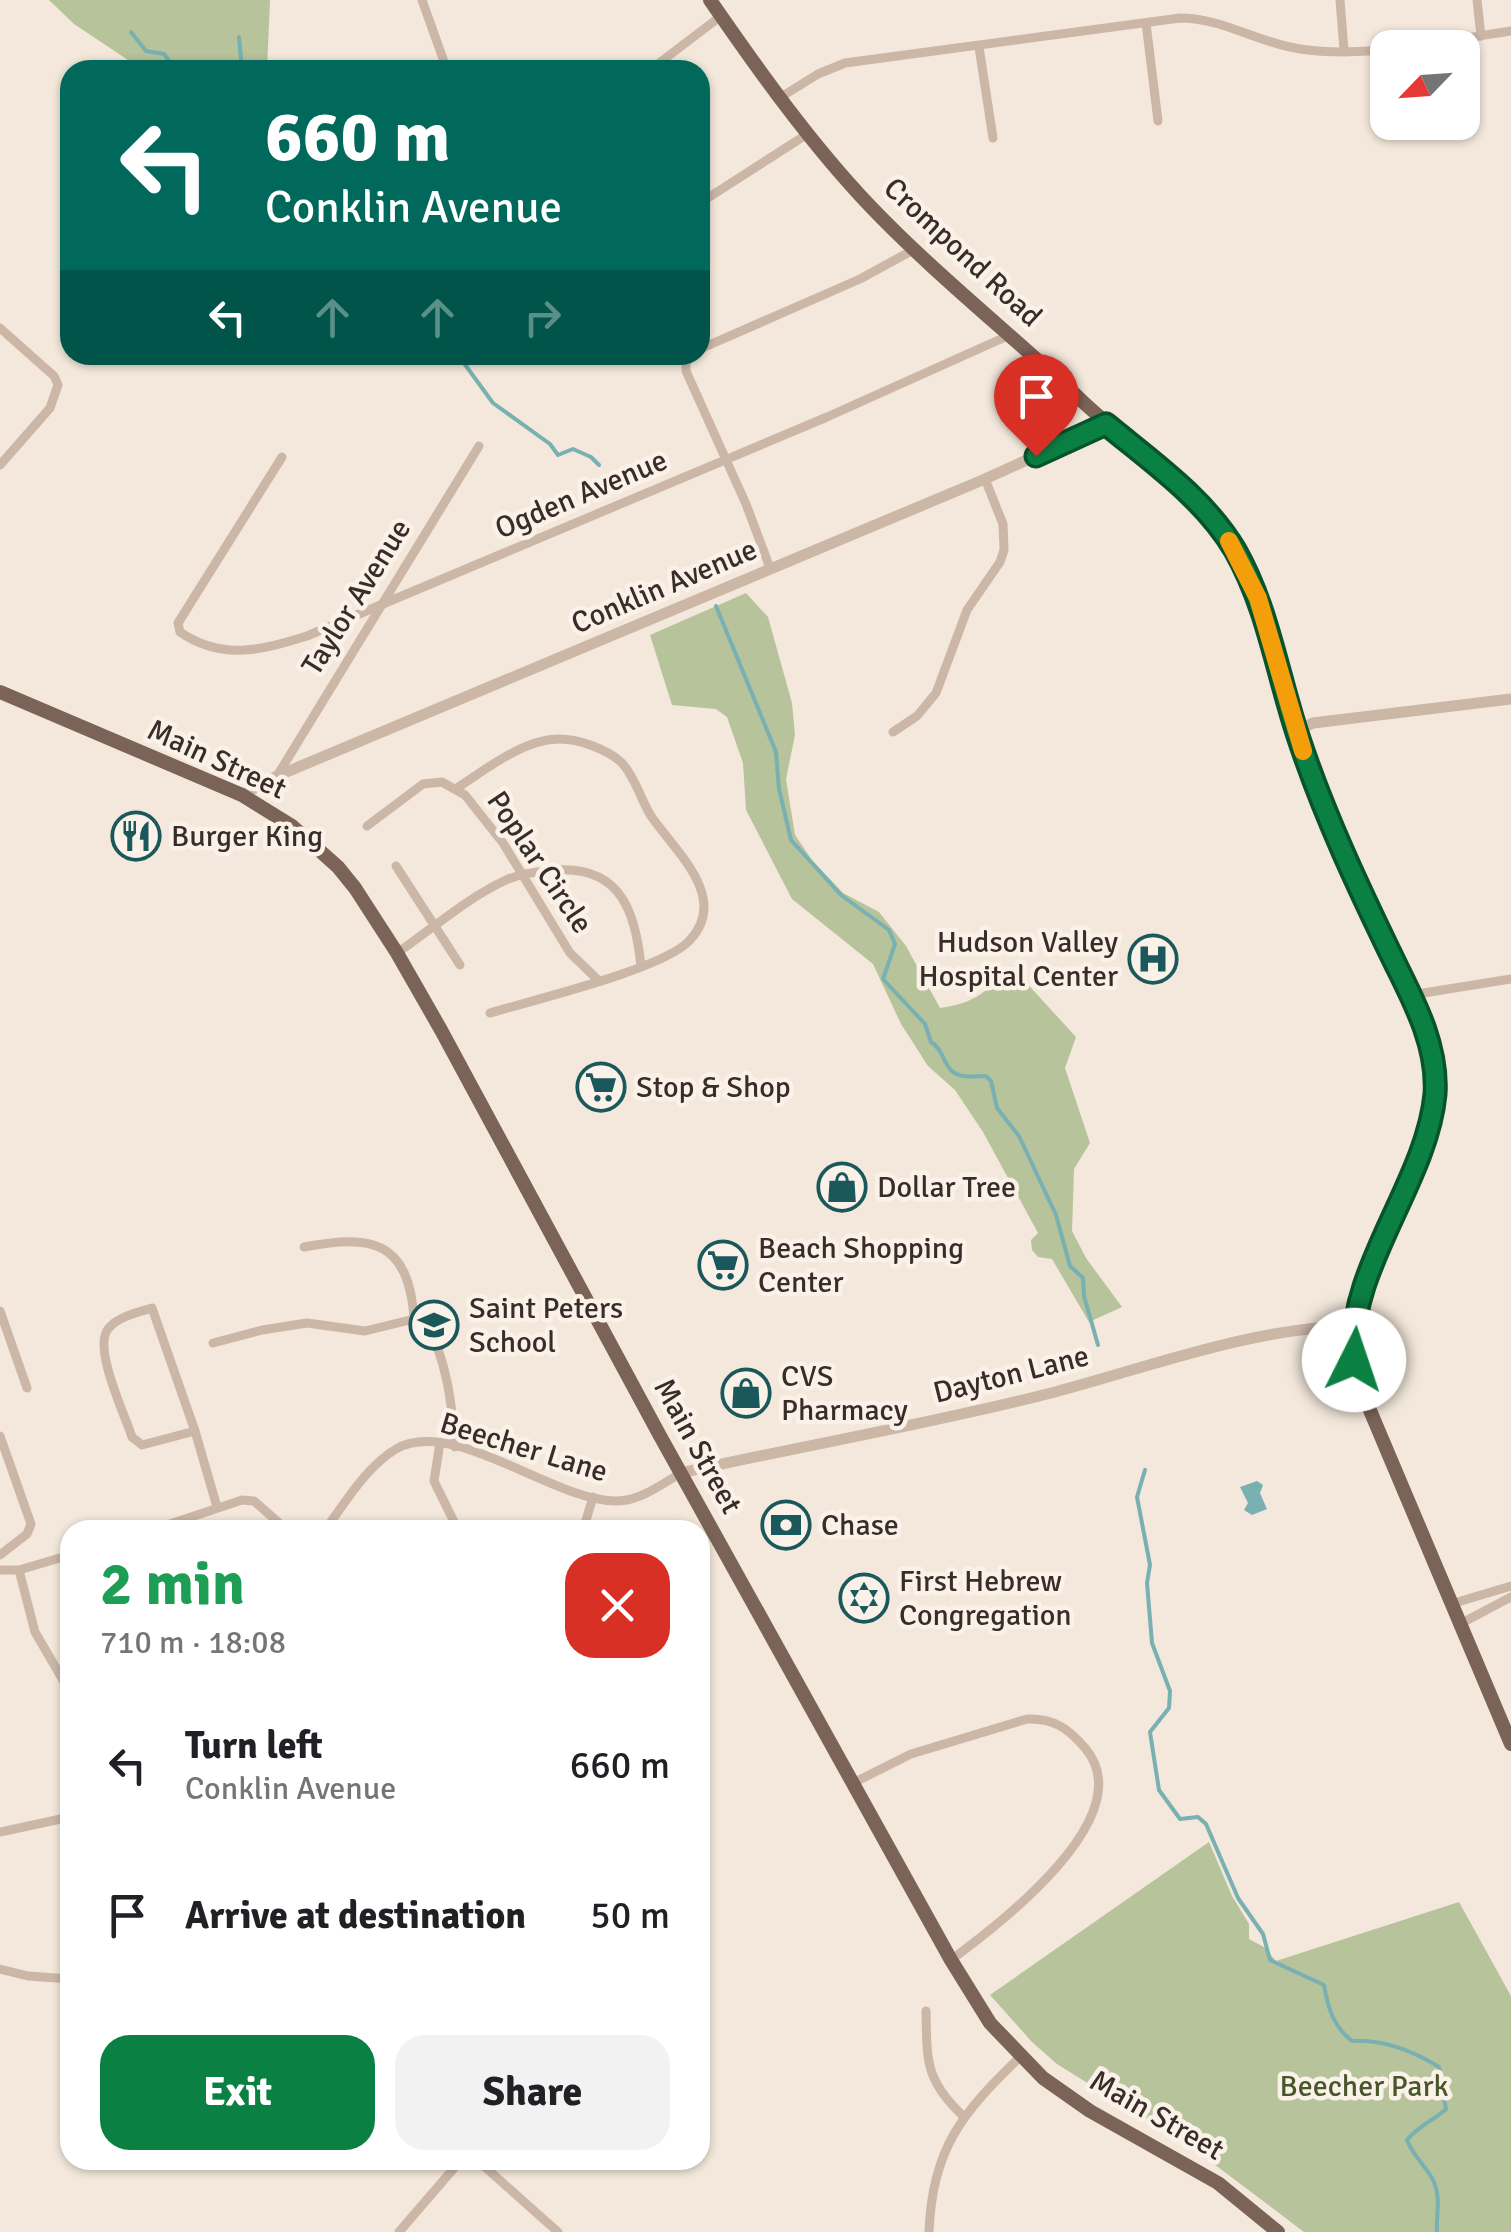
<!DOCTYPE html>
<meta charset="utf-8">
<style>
:root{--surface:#fff;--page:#f2f2f2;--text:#202124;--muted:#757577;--accent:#0b8043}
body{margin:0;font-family:Signika,sans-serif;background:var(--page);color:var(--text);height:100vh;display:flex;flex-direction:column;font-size:38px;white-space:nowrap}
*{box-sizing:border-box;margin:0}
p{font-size:32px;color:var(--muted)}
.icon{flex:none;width:55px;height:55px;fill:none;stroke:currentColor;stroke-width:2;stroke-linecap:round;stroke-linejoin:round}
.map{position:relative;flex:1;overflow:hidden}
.side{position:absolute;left:60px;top:1520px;width:650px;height:650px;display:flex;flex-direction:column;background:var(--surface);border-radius:30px;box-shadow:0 2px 8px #0004}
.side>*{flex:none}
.hud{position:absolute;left:60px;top:60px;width:650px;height:305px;border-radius:30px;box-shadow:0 2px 8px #0004;background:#00695c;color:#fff;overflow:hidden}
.needle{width:65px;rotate:245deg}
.controls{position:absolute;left:1370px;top:30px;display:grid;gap:20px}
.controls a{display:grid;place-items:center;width:110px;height:110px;border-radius:20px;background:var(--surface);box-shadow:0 2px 8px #0004;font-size:50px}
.pin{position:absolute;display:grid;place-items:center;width:85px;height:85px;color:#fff;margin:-102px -42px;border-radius:50% 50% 50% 0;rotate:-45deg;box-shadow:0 0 10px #0007}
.pin .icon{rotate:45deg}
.me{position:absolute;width:110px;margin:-55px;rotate:4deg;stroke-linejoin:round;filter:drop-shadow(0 0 8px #0008)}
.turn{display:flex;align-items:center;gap:35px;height:210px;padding:0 40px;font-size:45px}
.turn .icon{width:130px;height:130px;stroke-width:2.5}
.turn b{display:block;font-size:70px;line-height:85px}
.lanes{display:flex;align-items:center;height:95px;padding:0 40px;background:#0003;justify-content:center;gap:50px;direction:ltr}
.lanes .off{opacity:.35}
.round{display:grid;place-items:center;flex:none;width:105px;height:105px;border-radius:30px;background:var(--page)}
.summary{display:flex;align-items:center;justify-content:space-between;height:170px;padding:0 40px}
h1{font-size:60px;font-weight:700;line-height:75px;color:#1e9e55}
.action{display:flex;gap:20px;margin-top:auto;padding:20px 40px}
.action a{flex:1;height:115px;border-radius:30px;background:var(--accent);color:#fff;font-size:40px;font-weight:700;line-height:115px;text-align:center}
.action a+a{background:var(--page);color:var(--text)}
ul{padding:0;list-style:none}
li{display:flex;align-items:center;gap:30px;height:150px;padding:0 40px}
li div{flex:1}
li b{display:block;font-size:38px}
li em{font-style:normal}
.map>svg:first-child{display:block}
.green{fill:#b6c39b}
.water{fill:#79b0b2}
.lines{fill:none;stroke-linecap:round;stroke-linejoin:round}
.stream{stroke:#79b0b2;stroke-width:4}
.minor{stroke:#ccb7a7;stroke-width:9}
.tertiary{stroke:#ccb7a7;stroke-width:11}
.primary{stroke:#7b6358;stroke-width:14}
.route-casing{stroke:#07532c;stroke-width:25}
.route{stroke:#0b8043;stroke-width:18}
.slow{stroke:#f59e0b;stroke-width:18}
.labels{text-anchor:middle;stroke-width:9;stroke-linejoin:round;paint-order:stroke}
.street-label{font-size:30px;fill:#382d28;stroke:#faf2e8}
.poi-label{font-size:30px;fill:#382d28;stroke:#faf2e8;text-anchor:start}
.park-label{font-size:30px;fill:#47572a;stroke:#faf2e8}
</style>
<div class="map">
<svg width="1511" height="2232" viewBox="0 0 1511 2232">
<rect width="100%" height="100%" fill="#f3e8db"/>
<g class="green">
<polygon points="49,0 270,0 267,70 143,70 74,24"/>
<path d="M 746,593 L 768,617 L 792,703 L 795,735 L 786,779 L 795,835 L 812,860 L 843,893 L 879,912 L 906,946 L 940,1008 C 976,1003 986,992 1011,966 L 1076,1037 L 1065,1068 L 1090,1143 L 1074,1169 L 1072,1231 L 1086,1258 L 1122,1307 L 1089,1322 L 1052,1259 L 1038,1257 L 1032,1250 L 1031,1240 L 1038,1233 L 983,1132 L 955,1090 L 928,1066 L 901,1024 L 873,964 L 792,899 L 746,810 L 743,763 L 727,717 L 716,709 L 672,705 L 650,635 Z"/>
<polygon points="1209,1842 1232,1896 1249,1924 1249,1939 1264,1947 1276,1961 1459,1902 1511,1996 1511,2232 1304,2232 1198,2152 1057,2064 1032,2042 990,1995"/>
</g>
<polygon class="water" points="1257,1481 1263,1485 1260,1493 1267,1509 1252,1515 1244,1510 1248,1503 1240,1487"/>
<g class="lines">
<g class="stream">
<polyline points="131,32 146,51 164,54 176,70"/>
<polyline points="239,37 242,70"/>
<polyline points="458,355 493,403 550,444 558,455 573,449 591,457 599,465"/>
<path d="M 716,606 L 776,752 L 779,789 L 791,840 L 841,895 L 889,930 L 895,944 L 883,979 L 925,1024 L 931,1042 C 945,1050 943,1070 959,1075 C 966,1078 978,1076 986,1076 L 991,1081 L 997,1108 L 1019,1136 L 1056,1215 L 1070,1266 L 1083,1278 L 1084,1296 L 1098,1345"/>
<path d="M 1145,1470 L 1137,1497 L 1150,1565 L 1147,1583 L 1152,1643 L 1170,1691 L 1169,1708 L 1150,1732 L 1159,1790 L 1180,1819 L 1198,1817 L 1206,1824 L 1238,1898 L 1263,1934 L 1270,1960 L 1324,1985 C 1328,2008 1333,2026 1352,2041 C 1384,2039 1413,2051 1439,2067 L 1446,2109 C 1433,2121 1418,2126 1407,2140 C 1413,2156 1427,2167 1434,2182 C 1441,2198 1436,2215 1437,2232"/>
</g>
<g class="minor">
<polyline points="422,0 447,70"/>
<polyline points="1340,0 1344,50"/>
<polyline points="1477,0 1481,36"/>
<polyline points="1146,23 1158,121"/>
<polyline points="979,47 993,138"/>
<polyline points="650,70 721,16"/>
<path d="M 781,97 L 818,74 L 845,63 L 1180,18 C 1223,18 1258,43 1300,49 C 1368,59 1444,41 1511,31"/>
<polyline points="700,203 809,133"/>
<polyline points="0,328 54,376 58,385 50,408 0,465"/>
<polyline points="700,349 860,279 915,249"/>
<polyline points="689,355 686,358 686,371 746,504 770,568"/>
<path d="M 282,457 L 178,623 L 180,632 C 222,661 262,650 307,636 L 827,417 L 1012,334"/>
<polyline points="893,732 917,716 936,693 967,610 1000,562 1004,550 1003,524 985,479"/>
<polyline points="277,776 479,446"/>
<path d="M 457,788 C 486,769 524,739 559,739 C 579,739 607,749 622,763 C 635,777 641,800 651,816 C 674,850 731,898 689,941 C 663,969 533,1000 490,1013"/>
<polyline points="367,826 423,784 442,782 465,795 503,843 570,953 598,980"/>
<polyline points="396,866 460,965"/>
<path d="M 397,953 C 432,929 467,898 506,880 C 522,873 540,871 558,870 C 622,867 636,914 641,967"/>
<polyline points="1411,995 1511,979"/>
<path d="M 304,1247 C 371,1234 409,1240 414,1319"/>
<path d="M 152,1308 L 195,1431 L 142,1445 L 132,1437 C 124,1413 93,1348 108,1329 C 117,1317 138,1312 152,1308 Z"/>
<polyline points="0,1311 27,1388"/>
<path d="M 414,1319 L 425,1321 C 447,1359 452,1404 455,1447"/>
<polyline points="213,1343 262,1330 307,1323 365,1331 414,1319"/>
<polyline points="195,1431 217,1507"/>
<polyline points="440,1443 434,1481 458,1530"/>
<polyline points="152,1530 242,1500 254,1501 287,1530"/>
<path d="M 325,1530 C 345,1503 366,1467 396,1449 C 453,1416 554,1502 617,1501 C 640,1501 662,1484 681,1473"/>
<polyline points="583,1530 593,1497"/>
<polyline points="0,1555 27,1534 31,1524 0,1436"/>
<polyline points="0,1570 19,1570 70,1555"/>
<polyline points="19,1570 35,1632 70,1692"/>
<polyline points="1451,1604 1511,1586"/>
<polyline points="1460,1624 1511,1597"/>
<path d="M 853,1783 L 911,1754 L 1027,1719 C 1053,1718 1068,1728 1085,1748 C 1143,1816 999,1924 951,1960"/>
<polyline points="0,1832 70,1817"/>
<polyline points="0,1969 28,1976 70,1979"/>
<path d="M 926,2011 C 927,2061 925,2080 963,2116"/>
<polyline points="477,2160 558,2232"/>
<polyline points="399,2232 461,2160"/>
<path d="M 929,2232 C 932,2148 963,2112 1020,2057"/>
</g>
<g class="tertiary">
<polyline points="1296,731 1313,723 1511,699"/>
<polyline points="242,795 277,776 985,479 1106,424"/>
<path d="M 681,1473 C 805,1445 931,1424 1055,1392 C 1149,1367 1255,1327 1353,1326"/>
</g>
<g class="primary">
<path d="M 710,0 C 759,71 811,144 870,206 C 936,275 1012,335 1081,400 C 1127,444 1185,480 1223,532 C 1264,590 1276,661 1295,728 C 1303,755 1314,781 1324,807 C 1339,844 1354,880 1372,915 C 1390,953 1412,990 1425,1030 C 1461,1138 1370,1225 1353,1326 C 1348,1353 1359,1383 1369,1408 L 1511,1744"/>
<polyline points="0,692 242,795 292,826 338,867 355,888 397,953 441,1030 659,1434 951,1960 990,2023 1043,2078 1090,2111 1218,2183 1278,2232"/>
</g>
</g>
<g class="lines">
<g class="route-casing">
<path id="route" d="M 1036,456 L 1106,424 C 1152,462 1204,498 1235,550 C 1268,608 1277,673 1298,736 C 1324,815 1360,891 1396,965 C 1416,1005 1438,1048 1435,1094 C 1427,1182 1345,1272 1354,1360"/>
</g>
<use href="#route" class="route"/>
<polyline class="slow" points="1229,541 1258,598 1303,751"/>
</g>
<defs>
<g id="restaurant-ring" transform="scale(2.5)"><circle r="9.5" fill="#faf2e8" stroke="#1b585c" stroke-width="1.5"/><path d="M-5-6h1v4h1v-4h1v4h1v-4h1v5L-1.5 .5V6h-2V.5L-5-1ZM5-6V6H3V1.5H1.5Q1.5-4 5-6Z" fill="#1b585c"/></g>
<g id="hospital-ring" transform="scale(2.5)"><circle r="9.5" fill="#faf2e8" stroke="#1b585c" stroke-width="1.5"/><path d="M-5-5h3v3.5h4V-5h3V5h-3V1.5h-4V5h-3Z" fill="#1b585c"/></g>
<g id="supermarket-ring" transform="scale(2.5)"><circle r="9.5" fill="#faf2e8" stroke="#1b585c" stroke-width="1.5"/><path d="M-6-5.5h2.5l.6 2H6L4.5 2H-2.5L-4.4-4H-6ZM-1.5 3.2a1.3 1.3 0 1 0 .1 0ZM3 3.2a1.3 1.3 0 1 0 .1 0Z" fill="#1b585c"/></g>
<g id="shop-ring" transform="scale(2.5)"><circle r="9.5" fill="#faf2e8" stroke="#1b585c" stroke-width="1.5"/><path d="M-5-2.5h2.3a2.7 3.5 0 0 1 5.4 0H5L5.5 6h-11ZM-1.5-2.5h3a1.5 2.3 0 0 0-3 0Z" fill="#1b585c"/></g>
<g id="school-ring" transform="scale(2.5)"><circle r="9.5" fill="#faf2e8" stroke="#1b585c" stroke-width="1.5"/><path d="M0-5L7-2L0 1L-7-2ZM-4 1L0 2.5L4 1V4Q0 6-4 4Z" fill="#1b585c"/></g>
<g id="bank-ring" transform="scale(2.5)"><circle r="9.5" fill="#faf2e8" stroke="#1b585c" stroke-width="1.5"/><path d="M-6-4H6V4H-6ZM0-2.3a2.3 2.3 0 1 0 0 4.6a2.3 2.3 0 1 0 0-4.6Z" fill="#1b585c"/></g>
<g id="synagogue-ring" transform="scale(2.5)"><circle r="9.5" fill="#faf2e8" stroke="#1b585c" stroke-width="1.5"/><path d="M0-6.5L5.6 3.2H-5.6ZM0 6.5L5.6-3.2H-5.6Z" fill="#1b585c"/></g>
</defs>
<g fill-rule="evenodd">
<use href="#restaurant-ring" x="136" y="836"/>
<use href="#hospital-ring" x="1153" y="959"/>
<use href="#supermarket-ring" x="601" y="1087"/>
<use href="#shop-ring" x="842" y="1187"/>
<use href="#supermarket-ring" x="723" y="1265"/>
<use href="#school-ring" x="434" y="1325"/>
<use href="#shop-ring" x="746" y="1393"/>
<use href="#bank-ring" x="786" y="1525"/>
<use href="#synagogue-ring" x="864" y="1598"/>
</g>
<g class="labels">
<g class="street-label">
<text transform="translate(963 252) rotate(43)" y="10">Crompond Road</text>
<text transform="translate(581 494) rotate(-23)" y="10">Ogden Avenue</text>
<text transform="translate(664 586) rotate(-23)" y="10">Conklin Avenue</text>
<text transform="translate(356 597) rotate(-58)" y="10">Taylor Avenue</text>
<text transform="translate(217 759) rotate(25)" y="10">Main Street</text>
<text transform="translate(540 862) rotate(56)" y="10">Poplar Circle</text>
<text transform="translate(1011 1374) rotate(-14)" y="10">Dayton Lane</text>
<text transform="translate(698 1446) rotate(61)" y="10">Main Street</text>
<text transform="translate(524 1447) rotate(17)" y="10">Beecher Lane</text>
<text transform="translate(1157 2115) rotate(30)" y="10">Main Street</text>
</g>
<g class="poi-label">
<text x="171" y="846">Burger King</text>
<text x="1118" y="952" text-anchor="end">Hudson Valley<tspan x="1118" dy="34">Hospital Center</tspan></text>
<text x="636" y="1097">Stop &amp; Shop</text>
<text x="877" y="1197">Dollar Tree</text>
<text x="758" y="1258">Beach Shopping<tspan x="758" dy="34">Center</tspan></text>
<text x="469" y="1318">Saint Peters<tspan x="469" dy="34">School</tspan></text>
<text x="781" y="1386">CVS<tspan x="781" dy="34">Pharmacy</tspan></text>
<text x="821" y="1535">Chase</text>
<text x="899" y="1591">First Hebrew<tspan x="899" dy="34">Congregation</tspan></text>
</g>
<g class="park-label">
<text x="1364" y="2096">Beecher Park</text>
</g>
</g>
</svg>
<div class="controls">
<a><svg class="needle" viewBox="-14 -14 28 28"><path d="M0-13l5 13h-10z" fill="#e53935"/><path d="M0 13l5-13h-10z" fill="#757577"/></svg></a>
</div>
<div class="pin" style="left:1036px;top:456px;background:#d93025"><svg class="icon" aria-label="arrive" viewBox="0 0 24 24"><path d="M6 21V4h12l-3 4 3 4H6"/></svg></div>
<svg class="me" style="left:1354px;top:1360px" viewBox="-20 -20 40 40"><circle r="19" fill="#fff"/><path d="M0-13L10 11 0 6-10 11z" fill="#0b8043"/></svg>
<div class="hud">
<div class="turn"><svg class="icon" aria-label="left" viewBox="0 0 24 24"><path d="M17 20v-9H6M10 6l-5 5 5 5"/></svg><div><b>660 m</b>Conklin Avenue</div></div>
<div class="lanes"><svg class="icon" aria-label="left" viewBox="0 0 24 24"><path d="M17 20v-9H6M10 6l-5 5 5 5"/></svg><svg class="icon off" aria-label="ahead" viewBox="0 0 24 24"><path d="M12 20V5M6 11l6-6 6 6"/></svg><svg class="icon off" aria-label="ahead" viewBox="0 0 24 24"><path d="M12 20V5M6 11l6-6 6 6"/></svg><svg class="icon off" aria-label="right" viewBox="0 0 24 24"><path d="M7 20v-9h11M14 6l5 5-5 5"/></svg></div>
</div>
<section class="side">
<div class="summary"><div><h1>2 min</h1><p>710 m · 18:08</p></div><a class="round" style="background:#d93025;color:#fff"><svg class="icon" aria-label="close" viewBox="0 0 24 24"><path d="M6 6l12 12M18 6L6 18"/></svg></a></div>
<ul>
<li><svg class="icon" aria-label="left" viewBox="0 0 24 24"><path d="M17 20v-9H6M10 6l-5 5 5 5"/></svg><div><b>Turn left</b><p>Conklin Avenue</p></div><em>660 m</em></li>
<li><svg class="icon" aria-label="arrive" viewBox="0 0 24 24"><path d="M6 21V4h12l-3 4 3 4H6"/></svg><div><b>Arrive at destination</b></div><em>50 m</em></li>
</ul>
<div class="action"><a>Exit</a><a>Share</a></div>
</section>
</div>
